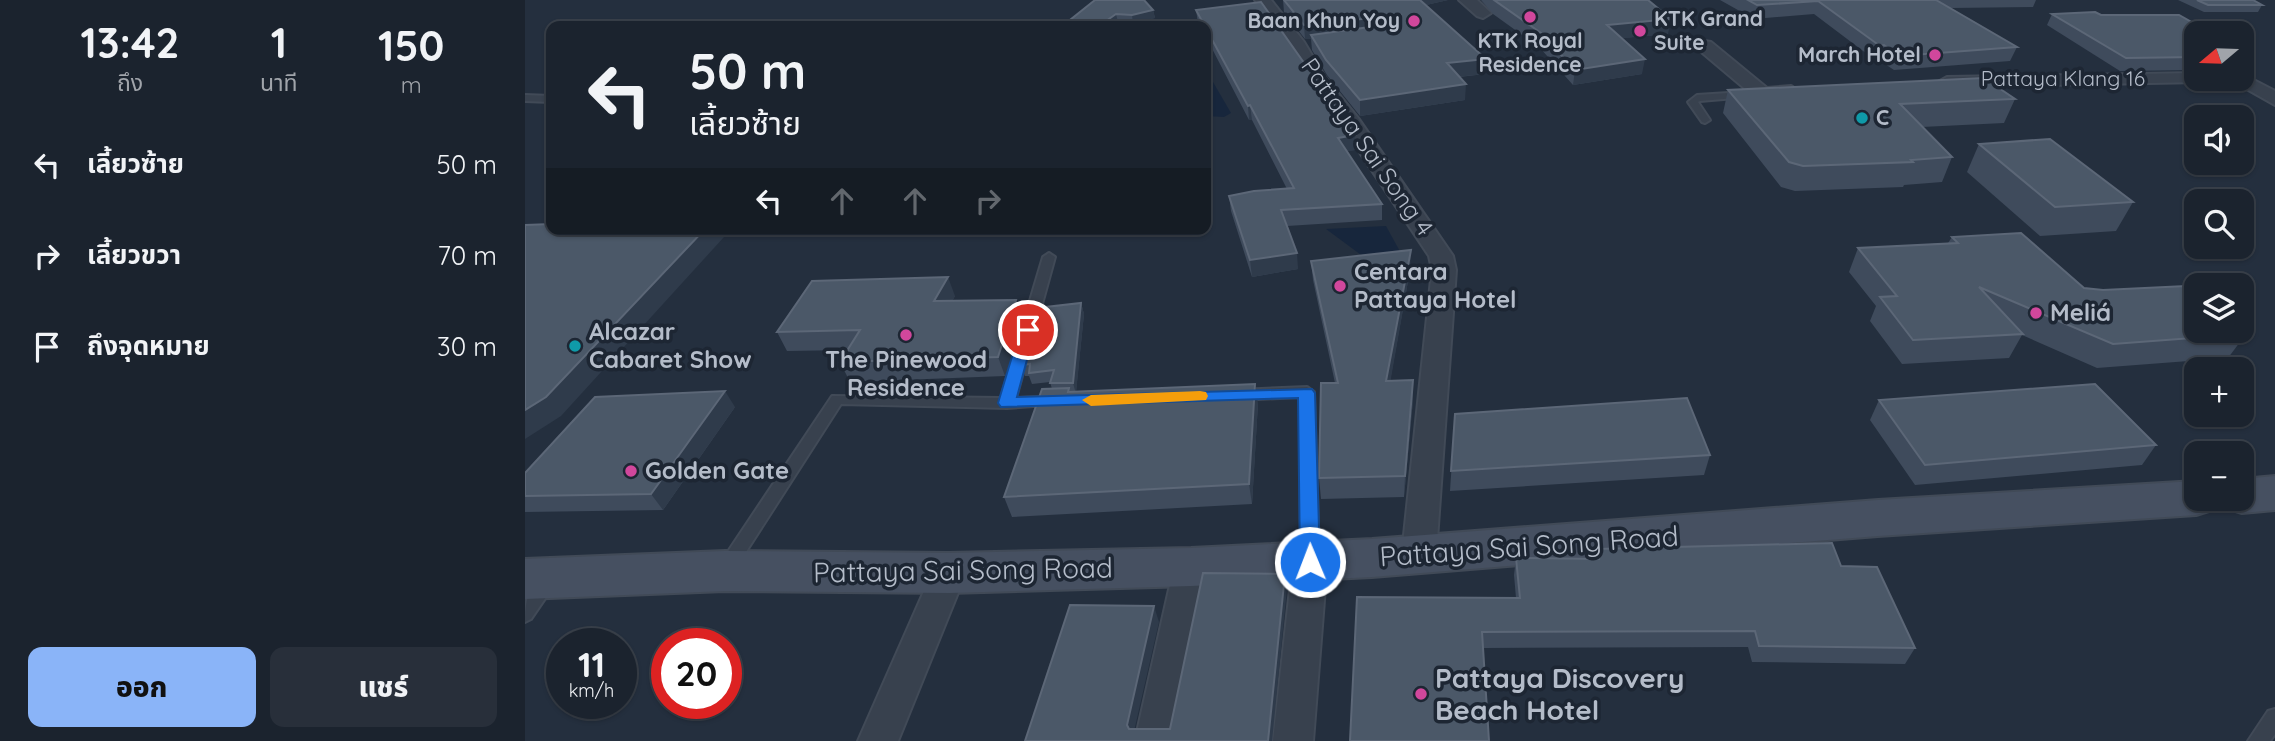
<!DOCTYPE html>
<html lang="th">
<meta charset="utf-8">
<style>
:root{--surface:#1b232e;--page:#282f3a;--text:#f1f3f6;--muted:#a0a4aa;--line:#39404a;--accent:#8ab4f8}
body{margin:0;font-family:Quicksand,"Noto Sans Thai",sans-serif;background:var(--page);color:var(--text);height:100vh;display:flex;flex-direction:column;font-size:26px;white-space:nowrap}
*{box-sizing:border-box;margin:0}
p{font-size:23px;color:var(--muted)}
.icon{flex:none;width:38px;height:38px;fill:none;stroke:currentColor;stroke-width:2;stroke-linecap:round;stroke-linejoin:round}
.map{position:relative;flex:1;overflow:hidden}
.panel{display:flex;flex-direction:column;background:var(--surface);width:525px}
.panel>*{flex:none}
.banner{position:absolute;left:21px;top:21px;width:665px;height:214px;border-radius:14px;box-shadow:0 2px 5px #0004,0 0 0 2px var(--line);background:#1b232e;color:var(--text);overflow:hidden}
.needle{width:46px;rotate:251deg}
.buttons{position:absolute;left:1659px;top:21px;display:grid;gap:14px}
.buttons a{display:grid;place-items:center;width:70px;height:70px;border-radius:14px;background:var(--surface);box-shadow:0 2px 5px #0004,0 0 0 2px var(--line);font-size:35px}
.speed{position:absolute;left:21px;top:628px;display:flex;gap:14px;font-size:35px;font-weight:700;text-align:center}
.speed>*{display:grid;place-content:center;width:91px;height:91px;border-radius:50%;background:var(--surface);box-shadow:0 2px 5px #0004,0 0 0 2px var(--line);line-height:1}
.speed small{font-size:18px;font-weight:400}
.speed .limit{border:10px solid #d22;background:#fff;color:#111}
.pin{position:absolute;display:grid;place-items:center;width:60px;height:60px;color:#fff;margin:-30px;border:4px solid #fff;border-radius:50%;box-shadow:0 2px 7px #0007}
.me{position:absolute;width:77px;margin:-38px;rotate:359deg;stroke-linejoin:round;filter:drop-shadow(0 0 5px #0008)}
.turn{display:flex;align-items:center;gap:24px;height:147px;padding:0 28px;font-size:32px}
.turn .icon{width:91px;height:91px;stroke-width:2.5}
.turn b{display:block;font-size:49px;line-height:60px}
.lanes{display:flex;align-items:center;height:66px;padding:0 28px;background:#0003;justify-content:center;gap:35px;direction:ltr}
.lanes .off{opacity:.35}
.eta{display:flex;justify-content:space-evenly;align-items:center;height:119px;text-align:center}
.eta b{font-size:42px;font-weight:800;line-height:49px}
.action{display:flex;gap:14px;margin-top:auto;padding:14px 28px}
.action a{flex:1;height:80px;border-radius:14px;background:var(--accent);color:#111;font-size:28px;font-weight:800;line-height:80px;text-align:center}
.action a+a{background:var(--page);color:var(--text)}
ul{padding:0;list-style:none}
li{display:flex;align-items:center;gap:21px;height:91px;padding:0 28px}
li div{flex:1}
li b{display:block;font-size:26px}
li em{font-style:normal}
main{display:flex;flex:1;min-height:0}
.map>svg:first-child{display:block}
.water{fill:#17263c}
.lines{fill:none;stroke-linecap:round;stroke-linejoin:round}
.service-casing{stroke:#414a57;stroke-width:4}
.minor-casing{stroke:#414a57;stroke-width:4}
.secondary-casing{stroke:#414a57;stroke-width:4}
.service{fill:#38414e;fill-rule:evenodd}
.minor{fill:#38414e;fill-rule:evenodd}
.secondary{fill:#465061;fill-rule:evenodd}
.wall{fill:#3f4b5c}
.shaded-wall{fill:#2f3b4b}
.building{fill:#4b5868;stroke:#5c6777;stroke-width:2}
.route{fill:#1a73e8;stroke:#114b97;stroke-width:2}
.slow{fill:#f59e0b}
.hotel-dot{fill:#d1479c;stroke:#1d2633;stroke-width:2.5}
.culture-dot{fill:#0f9aa8;stroke:#1d2633;stroke-width:2.5}
.labels{text-anchor:middle;stroke-width:7;stroke-linejoin:round;paint-order:stroke}
.far-poi-label{font-size:21px;font-weight:bold;fill:#b4bcc9;stroke:#1d2633;text-anchor:start}
.far-street-label{font-size:21px;fill:#b4bcc9;stroke:#1d2633}
.street-label{font-size:24px;fill:#b4bcc9;stroke:#1d2633}
.poi-label{font-size:24px;font-weight:bold;fill:#b4bcc9;stroke:#1d2633;text-anchor:start}
.near-street-label{font-size:28px;fill:#b4bcc9;stroke:#1d2633}
.near-poi-label{font-size:28px;font-weight:bold;fill:#b4bcc9;stroke:#1d2633;text-anchor:start}
</style>
<main>
<section class="panel">
<div class="eta">
<div><b>13:42</b><p>ถึง</p></div>
<div><b>1</b><p>นาที</p></div>
<div><b>150</b><p>m</p></div>
</div>
<ul>
<li><svg class="icon" aria-label="left" viewBox="0 0 24 24"><path d="M17 20v-9H6M10 6l-5 5 5 5"/></svg><div><b>เลี้ยวซ้าย</b></div><em>50 m</em></li>
<li><svg class="icon" aria-label="right" viewBox="0 0 24 24"><path d="M7 20v-9h11M14 6l5 5-5 5"/></svg><div><b>เลี้ยวขวา</b></div><em>70 m</em></li>
<li><svg class="icon" aria-label="arrive" viewBox="0 0 24 24"><path d="M6 21V4h12l-3 4 3 4H6"/></svg><div><b>ถึงจุดหมาย</b></div><em>30 m</em></li>
</ul>
<div class="action"><a>ออก</a><a>แชร์</a></div>
</section>
<div class="map">
<svg width="1750" height="741" viewBox="0 0 1750 741">
<rect width="100%" height="100%" fill="#242f3e"/>
<g class="water">
<polygon points="681,70 706,113 699,117 681,116"/>
<polygon points="861,226 883,266 855,269 801,229"/>
</g>
<g class="lines">
<g class="service-casing">
<g id="service">
<polygon points="1219,92 1224,95 1222,97 1175,101 1173,102 1185,120 1180,123 1177,122 1163,102 1172,95"/>
<polygon points="0,95 26,96 26,102 0,101"/>
<polygon points="524,253 530,257 491,398 532,396 537,398 539,401 537,404 482,408 316,404 208,572 202,574 196,572 193,567 196,562 307,396 476,398 518,257"/>
<polygon points="782,387 789,392 794,559 791,564 785,566 779,564 776,559 775,397 713,400 706,395 713,390"/>
<path d="M 21,577 L 27,579 L 30,584 L 6,619 L 0,622 C 0,605 2,583 21,577 Z"/>
<polygon points="1750,709 1750,734 1745,741 1723,741 1743,711"/>
</g>
</g>
<g class="minor-casing">
<g id="minor">
<path d="M 730,0 L 746,0 L 779,42 L 800,77 L 833,118 L 928,256 L 931,270 L 911,554 L 906,564 L 894,568 L 882,564 L 877,554 L 907,270 L 904,256 C 847,170 790,84 730,0 Z"/>
<polygon points="934,0 952,0 966,13 958,18 952,16"/>
<polygon points="1180,41 1186,42 1242,88 1266,86 1275,92 1266,98 1231,98 1174,50 1172,46 1174,42"/>
<polygon points="1671,73 1671,79 1680,79 1677,82 1422,87 1413,82 1422,77"/>
<polygon points="1717,74 1750,91 1750,105 1711,83 1708,79 1717,79"/>
<polygon points="785,548 797,552 802,562 788,741 748,741 768,562 773,552"/>
<polygon points="666,553 678,557 683,567 650,741 610,741 649,567 654,557"/>
<polygon points="424,559 436,563 441,573 373,741 333,741 407,573 412,563"/>
</g>
</g>
<g class="secondary-casing">
<g id="secondary">
<polygon points="1750,476 1750,510 1717,513 1701,508 1696,499 1717,499 1717,479"/>
<polygon points="1671,481 1671,499 1693,499 1687,510 1671,515 1353,536 847,577 666,586 424,593 200,591 0,599 0,559 200,551 424,553 666,548 847,539 1353,500"/>
</g>
</g>
<use href="#service" class="service"/>
<use href="#minor" class="minor"/>
<use href="#secondary" class="secondary"/>
</g>
<g class="wall">
<polygon points="570,0 628,10 630,18 608,23 593,22 587,26 541,26 540,24"/>
<polygon points="758,0 923,0 901,5 961,59 960,74 934,77 940,100 835,116 802,75 787,50 786,39 780,39 759,12"/>
<polygon points="956,0 1123,0 1143,34 1097,38 1117,74 1048,85 1015,48 968,14"/>
<polygon points="1195,0 1511,0 1508,7 1426,8 1492,47 1485,61 1369,70 1354,60 1350,60 1289,14 1229,19"/>
<polygon points="1653,0 1728,0 1737,5 1733,12 1679,12"/>
<polygon points="671,10 830,135 830,150 822,151 857,204 857,220 762,226 773,269 727,277 706,211 704,196 762,189 727,120 724,120 681,37 681,26 675,26 673,23"/>
<polygon points="1527,14 1576,15 1671,33 1671,70 1595,71 1522,25"/>
<polygon points="1717,51 1727,57 1720,69 1717,69"/>
<polygon points="1203,90 1490,99 1479,123 1397,127 1427,157 1417,182 1379,185 1378,187 1270,191 1256,187 1198,113"/>
<polygon points="1454,144 1608,202 1591,231 1515,236 1442,172"/>
<polygon points="1427,237 1559,288 1721,334 1703,358 1572,368 1497,335 1484,358 1377,364 1345,321 1351,306 1324,272 1333,248 1423,243"/>
<polygon points="786,261 885,270 865,381 888,380 888,400 879,497 796,499 794,478 810,383 788,280"/>
<polygon points="430,296 427,301 497,319 480,376 325,382 315,362 323,350 262,351 252,332"/>
<polygon points="556,303 559,314 551,391 733,403 727,504 487,517 479,497 527,389 525,382 507,384 504,376 500,376 496,365"/>
<polygon points="1354,400 1631,445 1617,465 1390,485 1345,420"/>
<polygon points="210,407 138,510 0,512 0,473"/>
<polygon points="930,414 1185,455 1179,475 925,491"/>
<polygon points="1073,549 1316,566 1390,648 1380,664 1227,662 1223,647 958,648 825,741 991,598 989,575 991,558 1071,559"/>
</g>
<g class="shaded-wall">
<polygon points="888,0 923,0 888,8"/>
<polygon points="628,10 630,18 608,23 607,15"/>
<polygon points="591,14 593,22 587,26 574,26"/>
<polygon points="876,15 876,29 786,35 786,39 780,39 779,25"/>
<polygon points="1146,19 1143,34 1080,40 1082,25"/>
<polygon points="961,59 960,74 921,78 922,63"/>
<polygon points="1120,59 1117,74 1048,85 1050,70"/>
<polygon points="941,84 940,100 835,116 835,100"/>
<polygon points="725,105 727,120 724,120 723,106"/>
<polygon points="830,135 830,150 814,153 813,138"/>
<polygon points="180,229 195,229 199,237 36,416 0,439 0,410"/>
<polygon points="886,250 885,270 862,401 861,381"/>
<polygon points="772,253 773,269 727,277 725,260"/>
<polygon points="423,277 430,296 417,321 409,301"/>
<polygon points="491,300 497,319 480,376 473,357"/>
<polygon points="556,303 559,314 551,394 548,383"/>
<polygon points="888,380 888,400 879,497 880,476"/>
<polygon points="730,384 733,403 727,504 724,484"/>
<polygon points="200,391 210,407 138,510 126,494"/>
<polygon points="760,574 762,589 747,741 743,741"/>
<polygon points="629,606 634,622 607,740 602,725"/>
</g>
<g class="building">
<polygon points="570,0 619,0 628,10 607,15 591,14 574,26 540,24"/>
<polygon points="759,0 895,0 961,59 922,63 941,84 835,100 801,60 786,35 874,23 876,15 779,25"/>
<polygon points="969,0 1123,0 1146,19 1082,25 1120,59 1050,70 1016,33"/>
<polygon points="1223,0 1411,0 1492,47 1374,56 1359,45 1355,46 1293,1 1232,5"/>
<polygon points="1672,0 1728,0 1737,5 1683,5"/>
<polygon points="736,2 830,135 813,138 857,204 756,210 772,253 725,260 704,196 729,191 769,188 725,105 723,106 671,10"/>
<polygon points="1570,12 1576,15 1654,15 1686,33 1671,33 1671,57 1601,58 1527,14"/>
<polygon points="1717,51 1727,57 1717,57"/>
<polygon points="1459,78 1490,99 1375,104 1427,157 1386,160 1388,162 1278,166 1264,162 1203,90"/>
<polygon points="1525,139 1608,202 1530,207 1454,144"/>
<polygon points="26,224 26,229 180,229 21,397 0,410 0,225"/>
<polygon points="1496,233 1559,288 1578,290 1661,286 1671,294 1671,331 1717,331 1721,334 1588,344 1454,287 1498,334 1388,340 1355,297 1372,296 1333,248 1433,243 1427,237"/>
<polygon points="886,250 861,381 888,380 880,476 794,478 796,383 813,383 786,261"/>
<polygon points="423,277 409,301 491,300 473,357 315,362 335,330 252,332 287,281"/>
<polygon points="556,303 548,383 525,383 529,370 504,373 505,364 496,365 512,308"/>
<polygon points="730,384 724,484 479,497 517,389 544,388 543,392"/>
<polygon points="1570,384 1631,445 1400,465 1354,400"/>
<polygon points="200,391 126,494 0,496 0,473 70,397"/>
<polygon points="1162,398 1185,455 926,471 930,414"/>
<polygon points="1307,543 1316,566 1352,567 1390,648 1234,646 1230,631 957,632 964,741 825,741 832,597 995,598 991,558 1074,559 1073,549"/>
<polygon points="678,573 760,574 743,741 500,741 545,605 629,606 602,725 604,729 645,729"/>
</g>
<polygon class="route" points="503,325 510,330 492,397 787,389 790,393 795,562 792,567 785,570 778,567 775,562 773,398 476,407 473,403 495,330"/>
<polygon class="slow" points="675,391 681,392 683,396 681,400 566,406 557,400 566,395"/>
<g class="hotel-dot">
<circle cx="1005" cy="17" r="7"/>
<circle cx="889" cy="21" r="7"/>
<circle cx="1115" cy="31" r="7"/>
<circle cx="1410" cy="55" r="7"/>
<circle cx="815" cy="286" r="7"/>
<circle cx="1511" cy="313" r="7"/>
<circle cx="381" cy="335" r="7"/>
<circle cx="106" cy="471" r="7"/>
<circle cx="896" cy="694" r="7"/>
</g>
<g class="culture-dot">
<circle cx="1337" cy="118" r="7"/>
<circle cx="50" cy="346" r="7"/>
</g>
<g class="labels">
<g class="far-poi-label">
<text x="1129" y="26">KTK Grand<tspan x="1129" dy="24">Suite</tspan></text>
<text x="875" y="28" text-anchor="end">Baan Khun Yoy</text>
<text x="1005" y="48" text-anchor="middle">KTK Royal<tspan x="1005" dy="24">Residence</tspan></text>
<text x="1396" y="62" text-anchor="end">March Hotel</text>
<text x="1351" y="125">C</text>
</g>
<g class="far-street-label">
<text x="1538" y="86">Pattaya Klang 16</text>
</g>
<g class="street-label">
<text transform="translate(842 147) rotate(55)" y="8">Pattaya Sai Song 4</text>
</g>
<g class="poi-label">
<text x="829" y="280">Centara<tspan x="829" dy="28">Pattaya Hotel</tspan></text>
<text x="1525" y="321">Meliá</text>
<text x="64" y="340">Alcazar<tspan x="64" dy="28">Cabaret Show</tspan></text>
<text x="381" y="368" text-anchor="middle">The Pinewood<tspan x="381" dy="28">Residence</tspan></text>
<text x="120" y="479">Golden Gate</text>
</g>
<g class="near-street-label">
<text transform="translate(1004 546) rotate(-4)" y="10">Pattaya Sai Song Road</text>
<text transform="translate(438 570) rotate(-1)" y="10">Pattaya Sai Song Road</text>
</g>
<g class="near-poi-label">
<text x="910" y="688">Pattaya Discovery<tspan x="910" dy="32">Beach Hotel</tspan></text>
</g>
</g>
</svg>
<div class="buttons">
<a><svg class="needle" viewBox="-14 -14 28 28"><path d="M0-13l5 13h-10z" fill="#e53935"/><path d="M0 13l5-13h-10z" fill="#a0a4aa"/></svg></a>
<a><svg class="icon" aria-label="sound" viewBox="0 0 24 24"><path d="M4 9h4l5-4v14l-5-4H4zM17 9q2 3 0 6"/></svg></a>
<a><svg class="icon" aria-label="search" viewBox="0 0 24 24"><circle cx="10" cy="10" r="6"/><path d="M15 15l6 6"/></svg></a>
<a><svg class="icon" aria-label="layers" viewBox="0 0 24 24"><path d="M12 4l9 5-9 5-9-5zM3 14l9 5 9-5"/></svg></a>
<a>+</a>
<a>−</a>
</div>
<div class="speed"><div>11<small>km/h</small></div><div class="limit">20</div></div>
<div class="pin" style="left:503px;top:330px;background:#d93025"><svg class="icon" aria-label="arrive" viewBox="0 0 24 24"><path d="M6 21V4h12l-3 4 3 4H6"/></svg></div>
<svg class="me" style="left:785px;top:562px" viewBox="-20 -20 40 40"><circle r="17" fill="#1a73e8" stroke="#fff" stroke-width="3"/><path d="M0-11L8 9 0 5-8 9z" fill="#fff"/></svg>
<div class="banner">
<div class="turn"><svg class="icon" aria-label="left" viewBox="0 0 24 24"><path d="M17 20v-9H6M10 6l-5 5 5 5"/></svg><div><b>50 m</b>เลี้ยวซ้าย</div></div>
<div class="lanes"><svg class="icon" aria-label="left" viewBox="0 0 24 24"><path d="M17 20v-9H6M10 6l-5 5 5 5"/></svg><svg class="icon off" aria-label="ahead" viewBox="0 0 24 24"><path d="M12 20V5M6 11l6-6 6 6"/></svg><svg class="icon off" aria-label="ahead" viewBox="0 0 24 24"><path d="M12 20V5M6 11l6-6 6 6"/></svg><svg class="icon off" aria-label="right" viewBox="0 0 24 24"><path d="M7 20v-9h11M14 6l5 5-5 5"/></svg></div>
</div>
</div>
</main>
